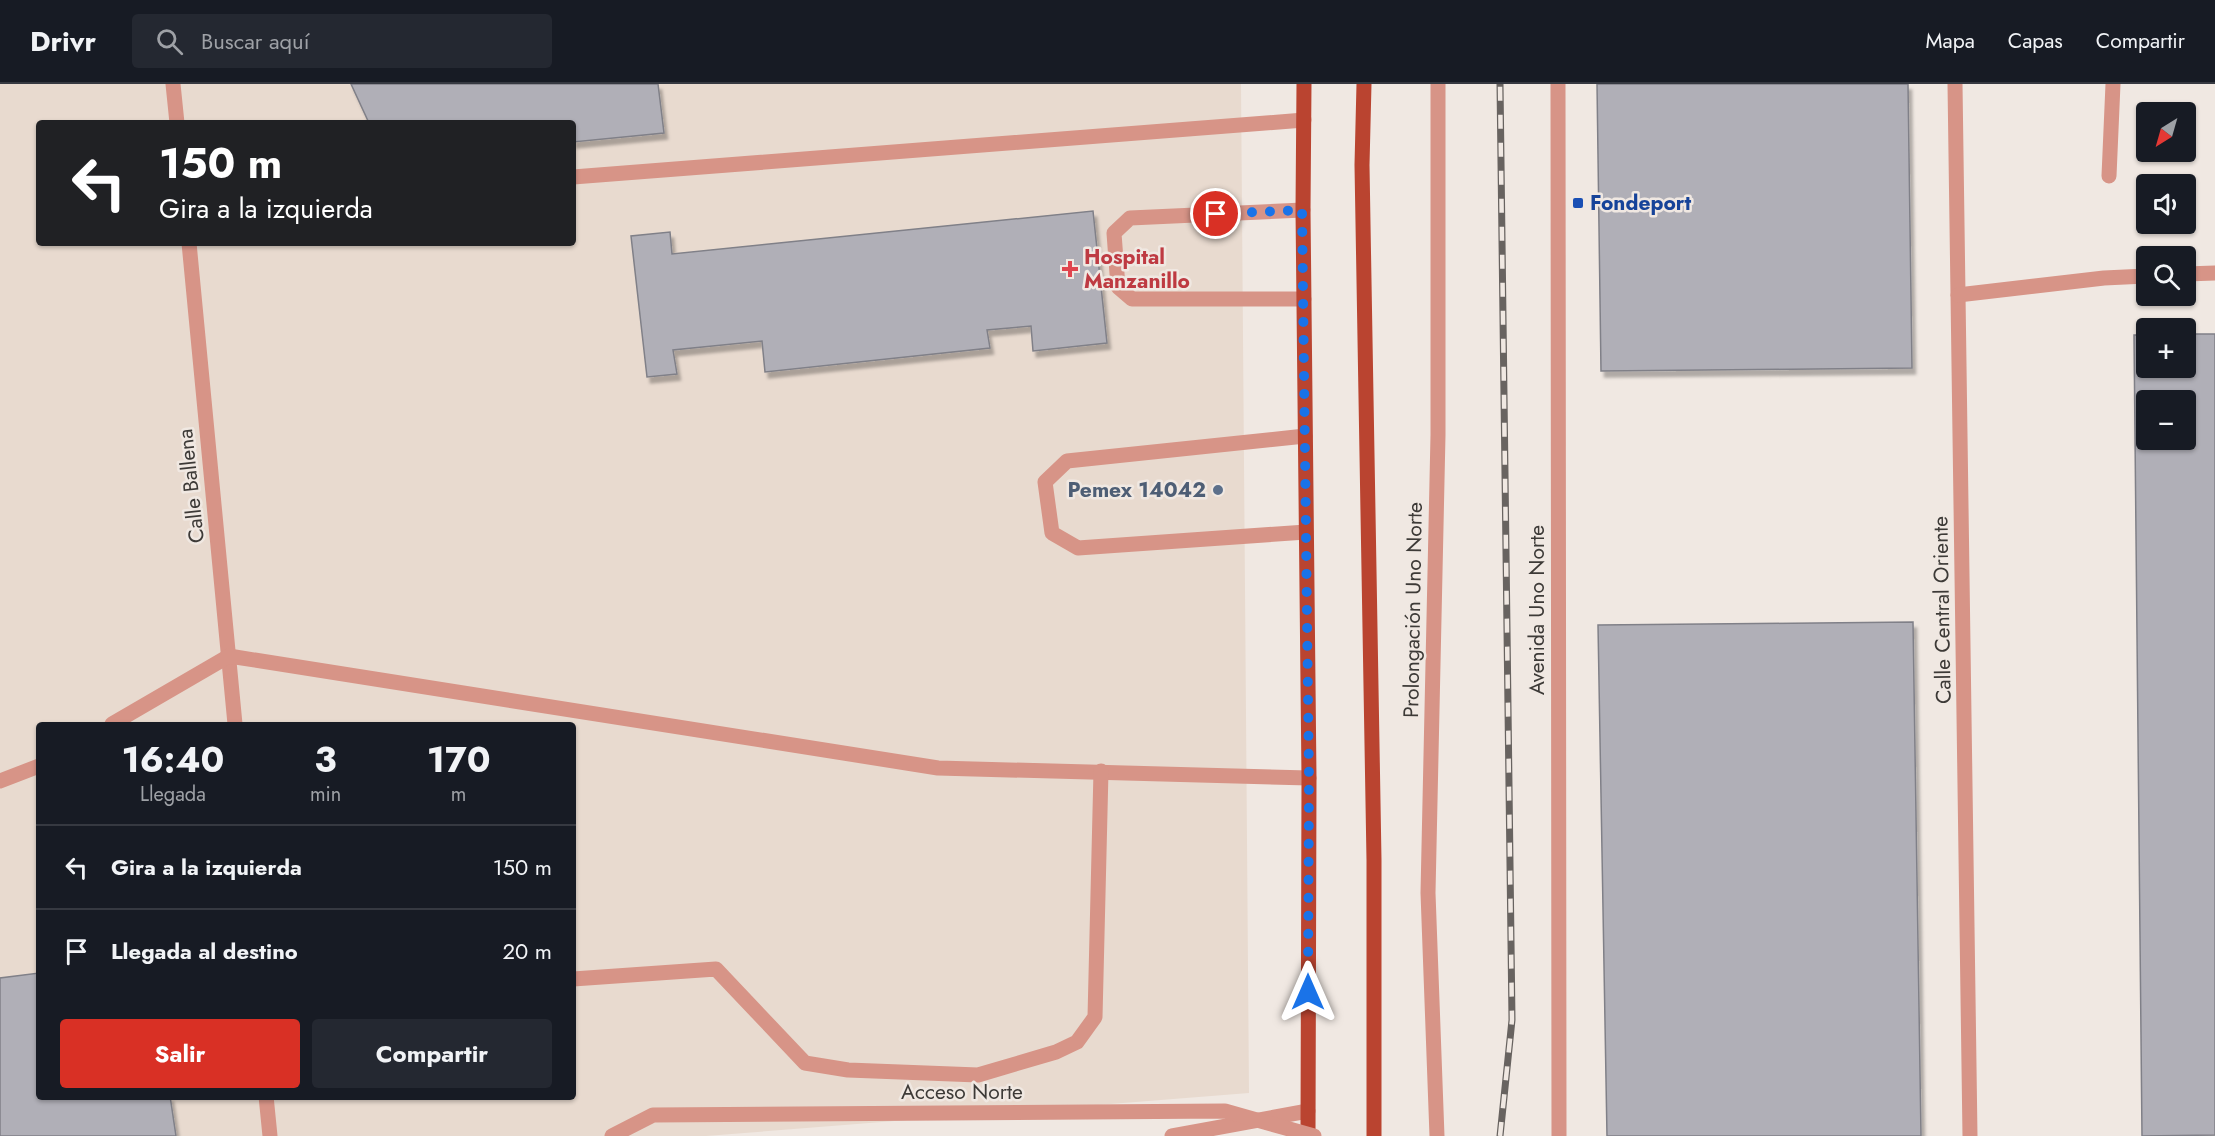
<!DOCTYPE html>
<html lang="es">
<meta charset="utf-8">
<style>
:root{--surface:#171b24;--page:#242831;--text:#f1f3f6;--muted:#9ea1a6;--line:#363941;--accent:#d93025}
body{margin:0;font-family:Jost,sans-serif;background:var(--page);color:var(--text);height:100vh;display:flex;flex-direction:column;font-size:22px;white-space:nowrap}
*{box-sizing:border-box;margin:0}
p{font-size:20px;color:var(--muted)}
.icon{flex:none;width:33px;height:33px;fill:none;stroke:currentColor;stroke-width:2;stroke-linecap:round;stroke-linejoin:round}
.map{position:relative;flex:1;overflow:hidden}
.panel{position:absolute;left:36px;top:638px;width:540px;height:378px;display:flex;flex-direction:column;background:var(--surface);border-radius:6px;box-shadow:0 2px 4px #0004}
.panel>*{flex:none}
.top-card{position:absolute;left:36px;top:36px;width:540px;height:126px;border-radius:6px;box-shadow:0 2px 4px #0004;background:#202124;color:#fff;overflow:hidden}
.needle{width:39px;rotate:217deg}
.fabs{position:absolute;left:2136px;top:18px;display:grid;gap:12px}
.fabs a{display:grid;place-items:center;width:60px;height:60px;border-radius:6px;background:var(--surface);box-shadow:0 2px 4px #0004;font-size:30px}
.pin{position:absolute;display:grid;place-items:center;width:51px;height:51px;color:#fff;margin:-26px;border:3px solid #fff;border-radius:50%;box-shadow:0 2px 6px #0007}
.me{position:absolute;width:66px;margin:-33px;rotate:0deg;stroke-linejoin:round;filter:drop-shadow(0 0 4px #0008)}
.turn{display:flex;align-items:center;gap:21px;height:126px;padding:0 24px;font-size:27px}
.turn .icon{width:78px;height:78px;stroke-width:2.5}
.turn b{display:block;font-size:42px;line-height:51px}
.eta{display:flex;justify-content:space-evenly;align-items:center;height:102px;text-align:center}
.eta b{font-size:36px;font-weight:700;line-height:42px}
.button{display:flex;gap:12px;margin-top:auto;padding:12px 24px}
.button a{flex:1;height:69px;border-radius:6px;background:var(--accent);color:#fff;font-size:24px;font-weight:700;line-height:69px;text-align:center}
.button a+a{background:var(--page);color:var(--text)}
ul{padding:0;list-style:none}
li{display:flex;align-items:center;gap:18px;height:84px;padding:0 24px;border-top:2px solid var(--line)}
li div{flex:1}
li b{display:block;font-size:22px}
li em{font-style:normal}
header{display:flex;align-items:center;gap:36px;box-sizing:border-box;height:84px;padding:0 30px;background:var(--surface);border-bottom:2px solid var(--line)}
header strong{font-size:28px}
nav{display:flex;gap:33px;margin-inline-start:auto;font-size:21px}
.search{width:420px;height:54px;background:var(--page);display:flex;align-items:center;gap:15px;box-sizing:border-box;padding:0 21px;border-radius:6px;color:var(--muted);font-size:22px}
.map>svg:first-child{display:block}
.built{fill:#e8dacf;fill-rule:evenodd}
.building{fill:#b0afb7;stroke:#808088;stroke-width:1.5;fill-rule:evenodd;filter:url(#shadow)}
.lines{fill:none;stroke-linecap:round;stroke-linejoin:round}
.minor{stroke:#d79487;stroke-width:15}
.major{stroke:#ba4430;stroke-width:15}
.rail-casing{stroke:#686360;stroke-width:7}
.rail{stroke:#f0e8e2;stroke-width:4.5;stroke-dasharray:14;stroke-linecap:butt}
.minor-bridge{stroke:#d79487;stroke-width:15}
.route{stroke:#1a73e8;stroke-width:10;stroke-dasharray:0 18}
.transit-dot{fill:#1a4fb4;stroke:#f0e8e2;stroke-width:2}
.health-dot{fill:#e0444e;stroke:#f0e8e2;stroke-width:2}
.service-dot{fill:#5c6f8a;stroke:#f0e8e2;stroke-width:2}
.labels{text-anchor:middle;stroke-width:5;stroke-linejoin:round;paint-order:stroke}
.transit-label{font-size:21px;font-weight:bold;fill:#164399;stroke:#f0e8e2;text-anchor:start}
.health-label{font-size:21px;font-weight:bold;fill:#be3a42;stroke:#f0e8e2;text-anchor:start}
.street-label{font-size:21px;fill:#3d3a37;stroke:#f0e8e2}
.service-label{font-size:21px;font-weight:bold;fill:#4e5e75;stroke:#f0e8e2;text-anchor:end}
</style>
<header>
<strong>Drivr</strong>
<div class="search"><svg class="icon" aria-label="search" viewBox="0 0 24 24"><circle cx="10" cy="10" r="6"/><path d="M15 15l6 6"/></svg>Buscar aquí</div>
<nav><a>Mapa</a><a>Capas</a><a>Compartir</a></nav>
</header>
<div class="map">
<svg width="2215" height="1052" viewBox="0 0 2215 1052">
<defs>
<filter id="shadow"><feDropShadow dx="3.5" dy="6" stdDeviation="1.5" flood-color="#0004"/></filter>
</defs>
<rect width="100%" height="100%" fill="#f0e8e2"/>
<path class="built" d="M 0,0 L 1241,0 L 1249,1009 L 706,1052 L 0,1052 ZM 39,39 L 573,39 L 573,159 L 39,159 ZM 39,640 L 573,640 L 573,1012 L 39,1012 Z"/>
<g class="building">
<polygon points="351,0 658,0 664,49 573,58 573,39 369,39"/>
<polygon points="1597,0 1908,0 1912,284 1601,287"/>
<polygon points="1093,127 1107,259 1033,267 1031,242 987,246 990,264 765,288 762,257 673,266 677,290 647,293 631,152 670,148 672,170"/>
<path d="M 2186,250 L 2215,250 L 2215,1051 L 2142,1052 L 2134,251 L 2146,251 L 2146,284 L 2186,284 ZM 2146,316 L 2186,316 L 2186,356 L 2146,356 Z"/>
<polygon points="1913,538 1921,1052 1607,1052 1598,541"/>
<polygon points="39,889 39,1012 170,1012 176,1052 0,1052 0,894"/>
</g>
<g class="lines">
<g class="minor">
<polyline points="173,0 177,39"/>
<polyline points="1558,0 1559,1052"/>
<polyline points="1955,0 1970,1052"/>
<polyline points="2109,92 2113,0"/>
<polyline points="573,93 1304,36"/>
<polyline points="1303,126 1130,134 1114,149 1118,203 1132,215 1304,215"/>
<polyline points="189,159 235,640"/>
<polyline points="2186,190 2215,189"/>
<polyline points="1958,211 2104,194 2146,192"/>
<polyline points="1305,352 1067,377 1045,398 1052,449 1078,464 1306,448"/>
<polyline points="112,640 229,572 938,684 1309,694"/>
<polyline points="0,697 39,682"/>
<polyline points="573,895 716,885 805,979 848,986 978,991 1056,968 1077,958 1095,933 1101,687"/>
<polyline points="266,1012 270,1052"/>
<polyline points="1172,1052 1308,1027"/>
<polyline points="1437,1052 1428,809 1438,351 1438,0"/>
</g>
<g class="major">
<polyline points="1304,0 1303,126 1309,694 1308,1052"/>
<polyline points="1364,0 1362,81 1374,776 1374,1052"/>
</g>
<g class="rail-casing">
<polyline id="rail" points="1500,1052 1512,936 1500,0"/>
</g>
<use href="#rail" class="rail"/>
<polyline class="minor-bridge" points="612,1052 653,1031 1225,1027 1314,1052"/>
</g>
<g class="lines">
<polyline class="route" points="1216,130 1302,126 1309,694 1308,908"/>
</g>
<rect class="transit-dot" x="1572" y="113" width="12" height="12" rx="3"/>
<path class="health-dot" d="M1067 176h6v6h6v6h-6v6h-6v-6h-6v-6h6z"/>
<circle class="service-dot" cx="1218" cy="406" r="6"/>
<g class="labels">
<g class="transit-label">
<text x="1590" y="126">Fondeport</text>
</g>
<g class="health-label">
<text x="1084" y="180">Hospital<tspan x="1084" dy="24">Manzanillo</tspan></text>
</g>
<g class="street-label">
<text transform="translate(191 402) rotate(-96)" y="7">Calle Ballena</text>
<text transform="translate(1413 526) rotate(-89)" y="7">Prolongación Uno Norte</text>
<text transform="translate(1537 526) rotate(-90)" y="7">Avenida Uno Norte</text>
<text transform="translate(1942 526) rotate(-91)" y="7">Calle Central Oriente</text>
<text x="962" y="1015">Acceso Norte</text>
</g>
<g class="service-label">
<text x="1206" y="413">Pemex 14042</text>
</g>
</g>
</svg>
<div class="fabs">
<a><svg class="needle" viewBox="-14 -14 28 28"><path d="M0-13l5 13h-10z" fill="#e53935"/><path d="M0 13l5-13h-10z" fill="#9ea1a6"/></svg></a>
<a><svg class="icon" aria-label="sound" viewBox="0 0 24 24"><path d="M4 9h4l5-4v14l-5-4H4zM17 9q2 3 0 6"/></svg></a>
<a><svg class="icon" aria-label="search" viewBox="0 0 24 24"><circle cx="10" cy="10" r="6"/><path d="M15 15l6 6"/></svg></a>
<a>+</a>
<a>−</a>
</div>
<div class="pin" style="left:1216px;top:130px;background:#d93025"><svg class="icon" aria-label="arrive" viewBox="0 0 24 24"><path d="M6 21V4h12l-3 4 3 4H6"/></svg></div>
<svg class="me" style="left:1308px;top:908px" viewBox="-20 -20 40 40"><path d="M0-17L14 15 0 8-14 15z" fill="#1a73e8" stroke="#fff" stroke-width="4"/></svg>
<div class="top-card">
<div class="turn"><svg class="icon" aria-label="left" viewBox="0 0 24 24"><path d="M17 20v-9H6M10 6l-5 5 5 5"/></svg><div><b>150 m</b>Gira a la izquierda</div></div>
</div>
<section class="panel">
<div class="eta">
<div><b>16:40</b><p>Llegada</p></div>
<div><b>3</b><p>min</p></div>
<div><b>170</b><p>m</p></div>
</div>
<ul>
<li><svg class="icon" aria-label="left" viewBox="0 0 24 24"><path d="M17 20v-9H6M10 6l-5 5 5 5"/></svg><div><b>Gira a la izquierda</b></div><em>150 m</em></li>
<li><svg class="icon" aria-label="arrive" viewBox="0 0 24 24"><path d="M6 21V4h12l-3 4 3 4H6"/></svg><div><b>Llegada al destino</b></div><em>20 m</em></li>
</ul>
<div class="button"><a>Salir</a><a>Compartir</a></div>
</section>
</div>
